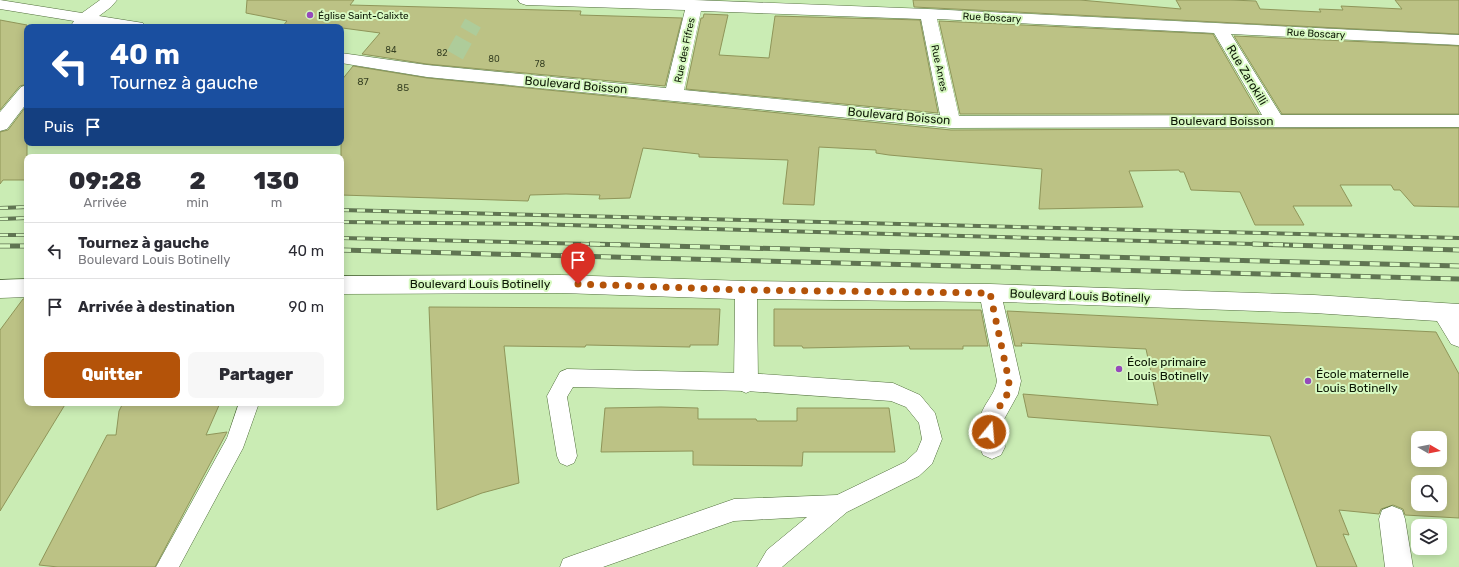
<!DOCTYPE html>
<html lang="fr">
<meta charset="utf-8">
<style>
:root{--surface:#fff;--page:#f7f7f7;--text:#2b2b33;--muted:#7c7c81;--line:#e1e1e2;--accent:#b45309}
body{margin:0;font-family:Rubik,sans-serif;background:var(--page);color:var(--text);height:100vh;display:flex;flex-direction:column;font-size:15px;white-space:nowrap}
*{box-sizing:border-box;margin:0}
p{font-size:13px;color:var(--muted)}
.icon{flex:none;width:22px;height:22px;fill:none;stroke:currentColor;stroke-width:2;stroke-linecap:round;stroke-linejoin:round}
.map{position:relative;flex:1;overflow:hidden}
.drawer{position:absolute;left:24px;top:154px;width:320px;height:252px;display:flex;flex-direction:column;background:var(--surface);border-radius:8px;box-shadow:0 2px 10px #0003}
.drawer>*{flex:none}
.top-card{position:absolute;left:24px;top:24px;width:320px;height:122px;border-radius:8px;box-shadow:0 2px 10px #0003;background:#1a4fa0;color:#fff;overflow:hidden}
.needle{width:26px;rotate:99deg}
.buttons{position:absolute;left:1411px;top:431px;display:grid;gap:8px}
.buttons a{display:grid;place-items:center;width:36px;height:36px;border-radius:8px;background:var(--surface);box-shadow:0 2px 10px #0003;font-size:20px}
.pin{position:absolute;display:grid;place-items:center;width:34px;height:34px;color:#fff;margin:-41px -17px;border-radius:50% 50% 50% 0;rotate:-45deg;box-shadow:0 0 4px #0007}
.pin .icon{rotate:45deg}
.me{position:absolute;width:44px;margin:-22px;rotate:17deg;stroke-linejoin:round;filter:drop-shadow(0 0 3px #0008)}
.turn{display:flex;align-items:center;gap:14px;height:84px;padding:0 20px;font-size:18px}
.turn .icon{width:52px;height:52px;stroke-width:2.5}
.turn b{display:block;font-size:28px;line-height:34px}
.then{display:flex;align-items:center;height:38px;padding:0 20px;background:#0003;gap:8px;font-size:15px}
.eta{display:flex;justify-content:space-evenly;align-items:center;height:68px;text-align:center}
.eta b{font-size:24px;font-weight:800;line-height:28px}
.cta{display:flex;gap:8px;margin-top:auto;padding:8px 20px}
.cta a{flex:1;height:46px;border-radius:8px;background:var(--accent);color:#fff;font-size:16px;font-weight:800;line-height:46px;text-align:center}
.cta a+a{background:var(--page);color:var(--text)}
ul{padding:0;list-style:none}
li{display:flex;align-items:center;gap:12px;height:56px;padding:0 20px;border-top:1px solid var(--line)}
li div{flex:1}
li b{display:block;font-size:15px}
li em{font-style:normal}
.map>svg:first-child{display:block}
.building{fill:#bcc285;stroke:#8f9559;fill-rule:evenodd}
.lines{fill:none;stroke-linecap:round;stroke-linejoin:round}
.street-tunnel{stroke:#aecc9a;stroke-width:18;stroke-dasharray:18 9;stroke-linecap:butt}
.lane-casing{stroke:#506d3b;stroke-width:1}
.street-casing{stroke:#506d3b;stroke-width:1}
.lane{fill:#fff;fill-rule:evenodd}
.street{fill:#fff;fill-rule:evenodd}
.rail-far1-casing{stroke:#607552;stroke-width:4}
.rail-casing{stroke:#607552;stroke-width:5}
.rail-far1{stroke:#d7f9c1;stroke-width:2.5;stroke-dasharray:8;stroke-linecap:butt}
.rail{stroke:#d7f9c1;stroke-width:3.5;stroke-dasharray:10;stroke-linecap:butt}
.route{stroke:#b45309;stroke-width:7;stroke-dasharray:0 12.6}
.poi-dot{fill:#964abb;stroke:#d7f9c1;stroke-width:1.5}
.labels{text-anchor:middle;stroke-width:4;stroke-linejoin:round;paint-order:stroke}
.far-number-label{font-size:9px;fill:#384224}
.far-poi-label{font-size:10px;fill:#0c1704;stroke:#d7f9c1;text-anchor:start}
.far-street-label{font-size:10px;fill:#0c1704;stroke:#d7f9c1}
.number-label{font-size:10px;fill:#384224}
.street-label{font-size:12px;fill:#0c1704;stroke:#d7f9c1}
.poi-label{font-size:12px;fill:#0c1704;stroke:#d7f9c1;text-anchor:start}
</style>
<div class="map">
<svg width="1459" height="567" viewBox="0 0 1459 567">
<rect width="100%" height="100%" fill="#caecb4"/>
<g class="building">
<polygon points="247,0 354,0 350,5 581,11 580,15 682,18 665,86 427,64 362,54 380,33 320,25 318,27 282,27 287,21 246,13"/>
<polygon points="913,0 1080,0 1181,9 1176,0 1231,0 1256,1 1260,9 1321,12 1319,9 1343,10 1341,6 1402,9 1395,0 1459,0 1459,34 914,7"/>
<polygon points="704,14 728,15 719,55 769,58 775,16 920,20 938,113 686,89 701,18 703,18"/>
<polygon points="0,20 27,25 27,84 20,86 0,110"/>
<polygon points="939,21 1213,34 1259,114 960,114"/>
<polygon points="1234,36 1459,46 1459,114 1282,114"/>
<polygon points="353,66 427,78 951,130 1459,128 1459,207 1414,206 1400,190 1394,190 1391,185 1340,185 1352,206 1293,206 1304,225 1255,225 1240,192 1191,190 1184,172 1180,172 1179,170 1129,171 1143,207 1039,209 1042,169 889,155 876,153 876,150 819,147 814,205 783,204 788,160 699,157 699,154 643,148 630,198 599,199 600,195 566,194 530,195 528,201 341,195 341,81"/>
<polygon points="27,105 27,180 3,180 0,184 0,132 8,130"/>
<polygon points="27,298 27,403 66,403 0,511 0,330 23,299"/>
<polygon points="429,307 606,308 720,309 718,345 690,345 690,347 586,345 585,347 504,346 519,483 482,493 437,510"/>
<polygon points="774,309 981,310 988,346 963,346 963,349 910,349 909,346 803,348 802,346 774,346"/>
<path d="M 1007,311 L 1436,332 L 1459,374 L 1459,518 L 1405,515 L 1403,509 L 1393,505 L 1381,509 L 1379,514 L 1339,510 L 1349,535 L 1343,534 L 1357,567 L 1317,567 L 1270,436 L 1028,417 L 1023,394 L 1158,405 L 1146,349 L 1021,343 L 1022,346 L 1015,346 ZM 1418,438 L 1440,438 L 1440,460 L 1418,460 ZM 1418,482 L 1440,482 L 1440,504 L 1418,504 Z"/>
<polygon points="123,403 220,403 206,435 227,432 155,567 58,567 39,565 107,435 116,435 119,411"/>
<polygon points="661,407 698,408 698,419 756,419 757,421 797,421 797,408 889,408 895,452 803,452 802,466 693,465 693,451 601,452 605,408"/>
</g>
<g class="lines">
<polyline class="street-tunnel" points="455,55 473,23"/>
<g class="lane-casing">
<g id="lane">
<polygon points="567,369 746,373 893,383 920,395 935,413 942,439 932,464 919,476 847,512 782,567 757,567 767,550 807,517 734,521 603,567 560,567 563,559 571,556 734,499 837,495 905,462 917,451 922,439 919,423 906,407 891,401 746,391 573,387 567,397 577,456 574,463 567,466 560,463 557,456 547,396 560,372"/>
<polygon points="239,403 259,403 243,448 179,567 156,567 227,438"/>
</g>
</g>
<g class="street-casing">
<g id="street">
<polygon points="0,0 82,13 100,0 117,0 111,7 99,16 137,22 143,23 145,27 107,27 89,24 86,27 74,27 72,24 74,21 0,9"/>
<path d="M 518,0 L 694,0 L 928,9 L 1459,35 L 1459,45 L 1231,34 L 1281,115 L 1459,115 L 1459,127 L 951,128 L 427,77 L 341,63 L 341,53 L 427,65 L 666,88 L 685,10 L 526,5 L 520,3 ZM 701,11 L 921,19 L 940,115 L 684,90 ZM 937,19 L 1214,33 L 1262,115 L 959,116 Z"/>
<polygon points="27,85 27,103 7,129 0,131 0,112 21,87"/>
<path d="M 562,275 L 746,281 L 990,284 L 1314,295 L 1459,304 L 1459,347 L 1451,344 L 1437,321 L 1314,313 L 1003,302 L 1021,381 L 1018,394 L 1002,423 L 1002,434 L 1005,447 L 1001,455 L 992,459 L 983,455 C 975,437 976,421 986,404 C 991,396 995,391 997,381 L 981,302 L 757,299 L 758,382 L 755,389 L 746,393 L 737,389 L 734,382 L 735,299 L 562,293 L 341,294 L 341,276 Z"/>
<polygon points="27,279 27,297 0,298 0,280"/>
<polygon points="1392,506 1402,510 1405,519 1413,567 1385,567 1379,519 1382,510"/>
</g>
</g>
<use href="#lane" class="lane"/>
<use href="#street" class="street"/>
<g class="rail-far1-casing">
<g id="rail-far1">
<polyline points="0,208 27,207"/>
<polyline points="341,210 1459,238"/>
<polyline points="0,219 27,218"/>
<polyline points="341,222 531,224 1289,245"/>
<polyline points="0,235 27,235"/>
<polyline points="341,238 629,245"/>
</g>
</g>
<g class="rail-casing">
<g id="rail">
<polyline points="590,244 1459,266"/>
<polyline points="1253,244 1459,250"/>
<polyline points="0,246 27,246"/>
<polyline points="341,250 1459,279"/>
</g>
</g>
<use href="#rail-far1" class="rail-far1"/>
<use href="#rail" class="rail"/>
</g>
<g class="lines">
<polyline class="route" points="578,284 746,290 990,293 1009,381 1008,393 991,420 989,432"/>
</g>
<g class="poi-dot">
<circle cx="310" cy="15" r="4"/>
<circle cx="1119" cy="369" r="4"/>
<circle cx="1308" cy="381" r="4"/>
</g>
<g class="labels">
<g class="far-number-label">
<text x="391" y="53">84</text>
<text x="442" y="56">82</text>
<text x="494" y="62">80</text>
<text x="540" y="67">78</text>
</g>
<g class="far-poi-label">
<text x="318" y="19">Église Saint-Calixte</text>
</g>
<g class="far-street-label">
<text transform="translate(992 17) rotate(3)" y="4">Rue Boscary</text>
<text transform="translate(1316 33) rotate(3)" y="4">Rue Boscary</text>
<text transform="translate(684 50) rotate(-78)" y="4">Rue des Fifres</text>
<text transform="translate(940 68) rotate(78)" y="4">Rue Anres</text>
</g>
<g class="number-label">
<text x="363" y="85">87</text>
<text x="403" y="91">85</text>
</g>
<g class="street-label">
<text transform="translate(1247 75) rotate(59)" y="4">Rue Zarokilli</text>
<text transform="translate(576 85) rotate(5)" y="4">Boulevard Boisson</text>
<text transform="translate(899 116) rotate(5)" y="4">Boulevard Boisson</text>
<text x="1222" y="125">Boulevard Boisson</text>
<text x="480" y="288">Boulevard Louis Botinelly</text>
<text transform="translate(1080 296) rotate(2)" y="4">Boulevard Louis Botinelly</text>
</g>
<g class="poi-label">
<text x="1127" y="366">École primaire<tspan x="1127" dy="14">Louis Botinelly</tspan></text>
<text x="1316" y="378">École maternelle<tspan x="1316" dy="14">Louis Botinelly</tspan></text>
</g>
</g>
</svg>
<div class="buttons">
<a><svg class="needle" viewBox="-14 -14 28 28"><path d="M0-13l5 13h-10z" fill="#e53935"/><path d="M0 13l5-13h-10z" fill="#7c7c81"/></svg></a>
<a><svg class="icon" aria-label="search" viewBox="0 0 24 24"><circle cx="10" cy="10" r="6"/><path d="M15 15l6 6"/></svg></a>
<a><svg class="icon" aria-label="layers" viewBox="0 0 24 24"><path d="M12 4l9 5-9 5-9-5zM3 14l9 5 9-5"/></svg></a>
</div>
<div class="pin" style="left:578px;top:284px;background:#d93025"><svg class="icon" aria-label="arrive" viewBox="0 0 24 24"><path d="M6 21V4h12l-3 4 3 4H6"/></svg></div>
<svg class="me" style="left:989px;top:432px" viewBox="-20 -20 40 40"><circle r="17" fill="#b45309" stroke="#fff" stroke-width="3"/><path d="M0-11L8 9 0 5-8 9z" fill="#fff"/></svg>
<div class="top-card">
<div class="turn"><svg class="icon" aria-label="left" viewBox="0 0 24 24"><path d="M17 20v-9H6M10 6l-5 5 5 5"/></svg><div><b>40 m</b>Tournez à gauche</div></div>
<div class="then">Puis<svg class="icon" aria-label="arrive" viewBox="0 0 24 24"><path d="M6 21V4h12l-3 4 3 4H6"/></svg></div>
</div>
<section class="drawer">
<div class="eta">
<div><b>09:28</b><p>Arrivée</p></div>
<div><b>2</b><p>min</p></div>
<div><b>130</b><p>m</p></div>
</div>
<ul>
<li><svg class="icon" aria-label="left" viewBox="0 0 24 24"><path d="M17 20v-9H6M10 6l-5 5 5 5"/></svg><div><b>Tournez à gauche</b><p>Boulevard Louis Botinelly</p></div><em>40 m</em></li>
<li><svg class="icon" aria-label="arrive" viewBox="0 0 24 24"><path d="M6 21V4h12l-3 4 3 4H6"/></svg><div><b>Arrivée à destination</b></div><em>90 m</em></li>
</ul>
<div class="cta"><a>Quitter</a><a>Partager</a></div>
</section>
</div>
